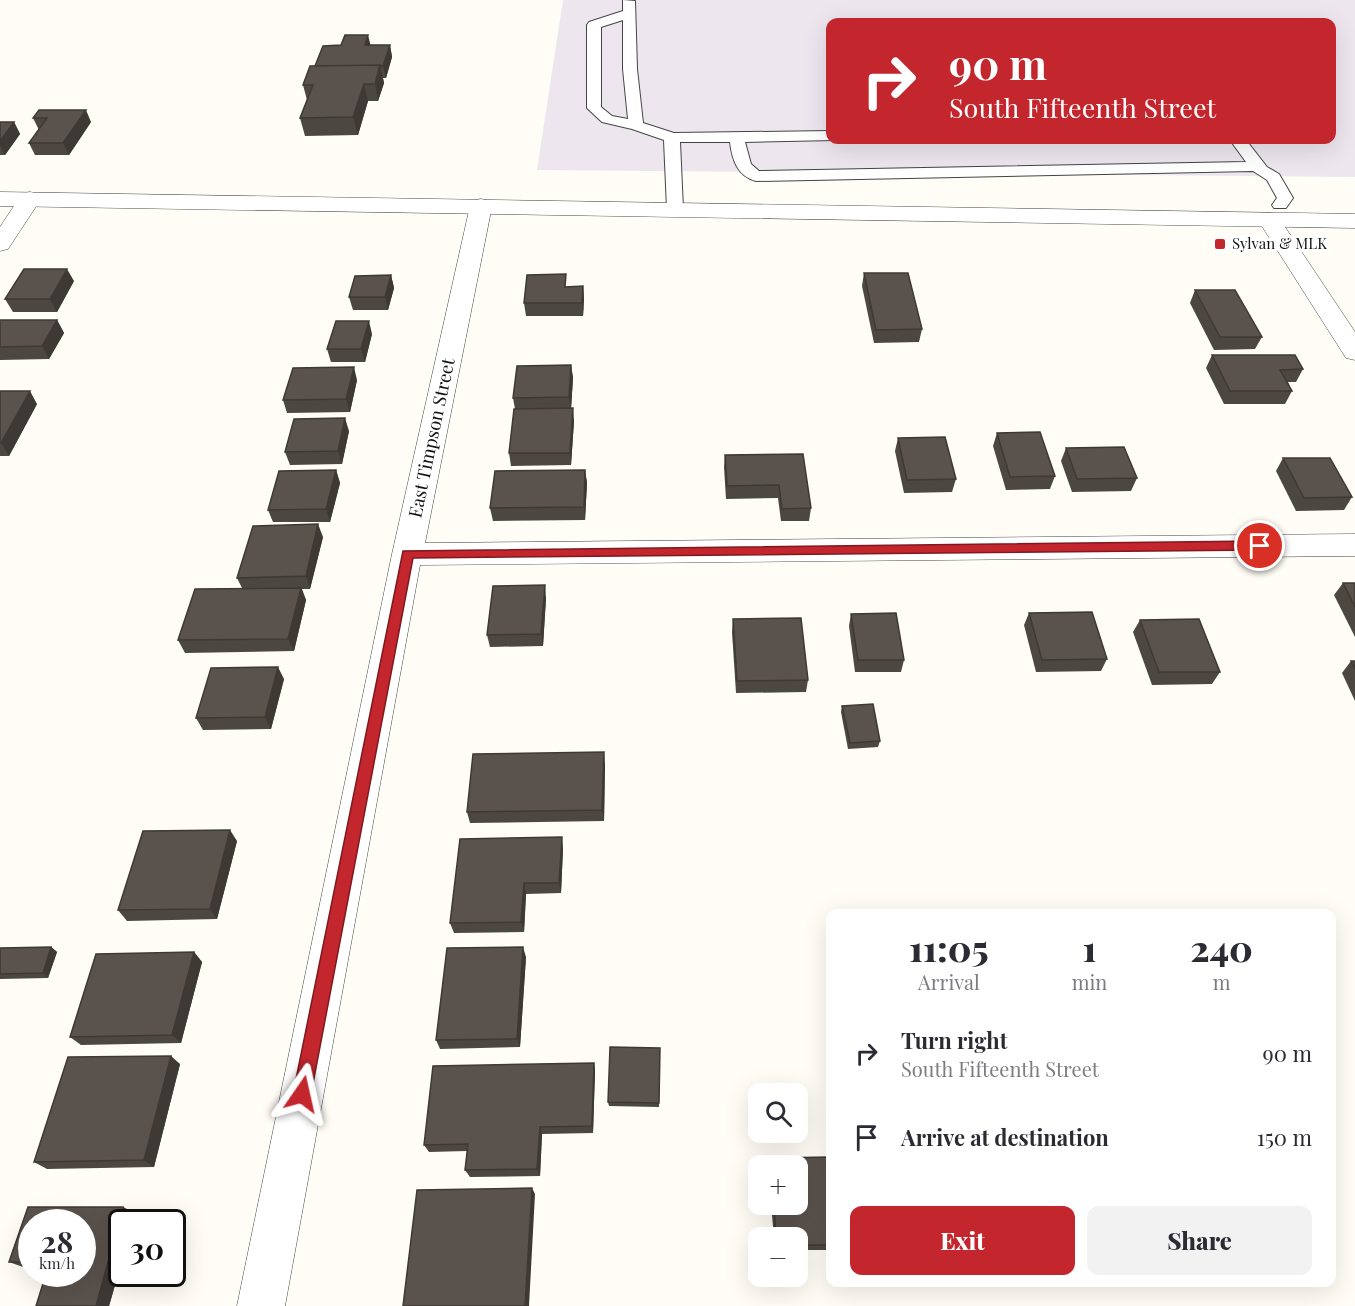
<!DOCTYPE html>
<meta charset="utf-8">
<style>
:root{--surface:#fff;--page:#f2f2f3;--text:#2b2b33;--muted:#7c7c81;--accent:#c4262e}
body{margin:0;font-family:"Playfair Display",serif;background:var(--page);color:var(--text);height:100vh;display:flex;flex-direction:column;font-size:22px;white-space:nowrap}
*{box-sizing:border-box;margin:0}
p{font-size:20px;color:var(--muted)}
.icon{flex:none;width:33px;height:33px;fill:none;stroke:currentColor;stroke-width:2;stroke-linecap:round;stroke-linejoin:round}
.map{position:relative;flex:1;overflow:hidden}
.details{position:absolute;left:826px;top:909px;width:510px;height:378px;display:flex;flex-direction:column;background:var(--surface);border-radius:12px;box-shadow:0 6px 24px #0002}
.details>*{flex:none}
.hud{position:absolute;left:826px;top:18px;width:510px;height:126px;border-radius:12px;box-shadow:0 6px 24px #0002;background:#c4262e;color:#fff;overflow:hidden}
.controls{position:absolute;left:748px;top:1083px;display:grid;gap:12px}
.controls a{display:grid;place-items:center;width:60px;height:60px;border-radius:12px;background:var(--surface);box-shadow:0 6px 24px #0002;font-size:30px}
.speed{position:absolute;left:18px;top:1209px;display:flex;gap:12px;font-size:30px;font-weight:700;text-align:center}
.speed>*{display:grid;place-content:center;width:78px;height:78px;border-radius:50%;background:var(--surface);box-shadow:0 6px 24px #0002;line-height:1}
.speed small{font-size:15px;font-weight:400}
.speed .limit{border:3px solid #111;border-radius:9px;background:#fff;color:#111}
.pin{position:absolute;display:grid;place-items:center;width:51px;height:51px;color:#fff;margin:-26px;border:3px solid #fff;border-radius:50%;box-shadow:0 2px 6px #0007}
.me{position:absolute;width:66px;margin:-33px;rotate:11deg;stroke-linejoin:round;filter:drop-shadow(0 0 4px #0008)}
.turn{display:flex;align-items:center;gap:21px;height:126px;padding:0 24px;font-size:27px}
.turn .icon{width:78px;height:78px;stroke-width:2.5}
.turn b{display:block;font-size:42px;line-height:51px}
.eta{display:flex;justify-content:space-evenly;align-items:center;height:102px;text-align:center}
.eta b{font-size:36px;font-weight:800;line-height:42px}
.button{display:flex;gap:12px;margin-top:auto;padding:12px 24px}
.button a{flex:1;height:69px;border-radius:12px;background:var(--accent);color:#fff;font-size:24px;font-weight:800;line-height:69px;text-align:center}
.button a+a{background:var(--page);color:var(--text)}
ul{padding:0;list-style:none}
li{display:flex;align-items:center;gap:18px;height:84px;padding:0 24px}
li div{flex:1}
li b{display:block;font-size:22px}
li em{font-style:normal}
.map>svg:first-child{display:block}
.industrial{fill:#eee6ef;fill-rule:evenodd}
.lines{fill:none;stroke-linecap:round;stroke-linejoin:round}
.service-casing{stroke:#444;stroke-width:2}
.minor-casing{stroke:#444;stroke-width:1}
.tertiary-casing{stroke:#444;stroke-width:1}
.service{fill:#fff;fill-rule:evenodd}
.minor{fill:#fff;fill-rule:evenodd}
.tertiary{fill:#fff;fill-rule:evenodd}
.wall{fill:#4d4742}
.shaded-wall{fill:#3f3936}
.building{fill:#5a524d;stroke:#3f3936;stroke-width:1.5}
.route{fill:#c4262e;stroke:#7f191e;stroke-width:1.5}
.poi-dot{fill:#c4262e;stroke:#fff;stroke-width:2}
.labels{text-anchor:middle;stroke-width:6;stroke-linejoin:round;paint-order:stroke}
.far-poi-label{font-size:15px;fill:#111;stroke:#fff;text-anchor:start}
.street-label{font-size:18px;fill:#111;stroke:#fff}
</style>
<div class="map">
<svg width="1355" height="1306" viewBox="0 0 1355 1306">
<rect width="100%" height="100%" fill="#fffdf5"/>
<path class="industrial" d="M 563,0 L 1355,0 L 1355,177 L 537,170 ZM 831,22 L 1332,22 L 1332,140 L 831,140 Z"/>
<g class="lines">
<g class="service-casing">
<path id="service" d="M 623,0 L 635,1 L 637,69 L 643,123 L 674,133 L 831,131 L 831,140 L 835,140 L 745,142 L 751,164 L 759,171 L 1246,162 L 1230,140 L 1246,140 L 1267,167 L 1279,174 L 1293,198 L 1286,208 L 1274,208 L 1272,205 L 1277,198 L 1267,180 L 1253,171 L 756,181 C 737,176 732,159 730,142 L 680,142 L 683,209 L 675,214 L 669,212 L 667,209 L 664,140 L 632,129 L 602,122 L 587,108 L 587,25 L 589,22 L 623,11 ZM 623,20 L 623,69 L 628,119 L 612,116 L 601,107 L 601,27 Z"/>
</g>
<g class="minor-casing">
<g id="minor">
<polygon points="30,192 38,194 41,199 8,249 0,251 0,227 22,194"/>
<polygon points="481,199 489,201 492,206 425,543 1355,534 1355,556 420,565 285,1306 237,1306 392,554 470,206 473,201"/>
<polygon points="1269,213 1277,215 1355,332 1355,360 1346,358 1258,220 1261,215"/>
</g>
</g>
<g class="tertiary-casing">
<polygon id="tertiary" points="0,192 1355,214 1355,228 0,206"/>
</g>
<use href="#service" class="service"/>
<use href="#minor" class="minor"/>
<use href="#tertiary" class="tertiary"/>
</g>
<g class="wall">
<polygon points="370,45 390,45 392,57 386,78 383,78 384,83 378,101 368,101 358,135 305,136 300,118 307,100 303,85 315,66"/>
<polygon points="39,110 91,122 69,155 35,155 29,143 39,130 33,118"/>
<polygon points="0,122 14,122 20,134 5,155 0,155"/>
<polygon points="864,273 922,329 919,342 874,343 862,286"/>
<polygon points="391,275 394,288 388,310 353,310 349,297"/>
<polygon points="74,281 57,312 13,312 5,299"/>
<polygon points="583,286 584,299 583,316 526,316 524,303 567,287"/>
<polygon points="1195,290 1262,337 1255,349 1214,350 1190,303"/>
<polygon points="0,320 57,320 64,333 49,359 0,360"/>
<polygon points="372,334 365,362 331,362 327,349"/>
<polygon points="1212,355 1303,369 1296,382 1288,382 1292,391 1285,404 1224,404 1206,368"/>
<polygon points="571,365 573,378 571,408 574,421 571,465 511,466 509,453 515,409 513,398"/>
<polygon points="357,380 350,412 287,413 283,400"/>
<polygon points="0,391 37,404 9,456 0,456"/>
<polygon points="349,431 342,464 290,465 285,452"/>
<polygon points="997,433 1055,476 1050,489 1006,490 993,446"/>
<polygon points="898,438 956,479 952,492 904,493 895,451"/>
<polygon points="1066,448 1137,478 1131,491 1072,492 1061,461"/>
<polygon points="803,454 811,508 809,521 781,521 778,498 726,499 724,467 725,455"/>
<polygon points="1283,458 1352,497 1344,510 1296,511 1276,471"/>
<polygon points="336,470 340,483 330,522 273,522 268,510"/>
<polygon points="585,470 587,483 585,520 493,521 490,508"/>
<polygon points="323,537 310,589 302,589 306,600 294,651 185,653 178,640 242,588 237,578"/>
<polygon points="1343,583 1355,583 1355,637 1334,595"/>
<polygon points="546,598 543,646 490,647 487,635"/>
<polygon points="1029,613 1107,659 1101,671 1036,672 1024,625"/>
<polygon points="851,614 904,660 901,672 855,672 849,626"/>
<polygon points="733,619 808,680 806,692 736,693 732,632"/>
<polygon points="1140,620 1220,672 1212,684 1152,685 1133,632"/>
<polygon points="1351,661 1355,661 1355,701 1342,673"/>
<polygon points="284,679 271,729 203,730 196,718"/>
<polygon points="842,706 880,741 878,747 848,749 841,712"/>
<polygon points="605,764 604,821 470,823 467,812"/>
<polygon points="237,841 217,919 127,921 118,910"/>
<polygon points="563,848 561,893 526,894 524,932 454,933 450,923"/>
<polygon points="51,947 57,952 48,978 0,979 0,948"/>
<polygon points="194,952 202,962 181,1043 81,1045 70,1037"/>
<polygon points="526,957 520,1047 440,1049 436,1040"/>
<polygon points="660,1048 659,1107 609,1106 608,1102"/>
<polygon points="594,1063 595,1071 593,1133 542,1134 540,1176 470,1177 465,1170 467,1151 429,1152 424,1145"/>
<polygon points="180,1064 154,1167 47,1169 34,1162"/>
<polygon points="831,1157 831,1250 798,1250 798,1238 774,1238 771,1204 798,1204 798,1166 769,1166 771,1158"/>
<polygon points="28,1207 123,1207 134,1213 132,1222 122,1222 122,1261 109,1306 36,1306 46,1274 82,1274 82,1222 32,1222 32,1267 23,1267 9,1262"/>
</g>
<g class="shaded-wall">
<polygon points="368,35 371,47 365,45"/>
<polygon points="390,45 392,57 386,78 383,66"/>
<polygon points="380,65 384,83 378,101 375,84"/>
<polygon points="364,84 368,101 358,135 353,117"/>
<polygon points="86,110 91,122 69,155 63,143"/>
<polygon points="14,122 20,134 5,155 0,146 0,141"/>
<polygon points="67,269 74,281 57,312 50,299"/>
<polygon points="391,275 394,288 388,310 385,297"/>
<polygon points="583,286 584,299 583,316 582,303"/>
<polygon points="57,320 64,333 49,359 42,346"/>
<polygon points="369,321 372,334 365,362 361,349"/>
<polygon points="571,365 573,378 571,410 569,397"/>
<polygon points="354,367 357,380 350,412 346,399"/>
<polygon points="30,391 37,404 9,456 1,443"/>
<polygon points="573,408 574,421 571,465 570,453"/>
<polygon points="345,418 349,431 342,464 338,451"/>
<polygon points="336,470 340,483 330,522 326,509"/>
<polygon points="585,470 587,483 585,520 584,507"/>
<polygon points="318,524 323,537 310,589 306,576"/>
<polygon points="545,585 546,598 543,646 541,634"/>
<polygon points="301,588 306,600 294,651 288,639"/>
<polygon points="278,667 284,679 271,729 265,717"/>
<polygon points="604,752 605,764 604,821 602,810"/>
<polygon points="230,830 237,841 217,919 210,909"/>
<polygon points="562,837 563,848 561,893 559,883"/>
<polygon points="524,883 526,894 524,932 521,922"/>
<polygon points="51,947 57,952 48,978 43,973"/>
<polygon points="523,947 526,957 520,1047 517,1039"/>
<polygon points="194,952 202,962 181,1043 172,1035"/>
<polygon points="171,1056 180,1064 154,1167 144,1160"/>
<polygon points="594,1063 595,1071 593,1133 592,1126"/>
<polygon points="540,1127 542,1134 540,1176 537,1169"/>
<polygon points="532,1188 535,1194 529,1306 525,1306"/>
<polygon points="123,1207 134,1213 132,1222 122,1222 122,1261 109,1306 96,1306"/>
</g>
<g class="building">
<polygon points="345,35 368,35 365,45 390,45 383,66 315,66 323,46 341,45"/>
<polygon points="380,65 375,84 364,84 353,117 300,118 313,85 303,85 310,66"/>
<polygon points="39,110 86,110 63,143 29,143 47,118 33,118"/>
<polygon points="0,122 14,122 0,141"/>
<polygon points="24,269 67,269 50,299 5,299"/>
<polygon points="864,273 908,273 922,329 876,330"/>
<polygon points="566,274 565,287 583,286 582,303 524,303 527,275"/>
<polygon points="391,275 385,297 349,297 355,276"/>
<polygon points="1195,290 1235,290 1262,337 1220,337"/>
<polygon points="0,320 57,320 42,346 0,347"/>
<polygon points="336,321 369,321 361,349 327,349"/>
<polygon points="1212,355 1295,355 1303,369 1280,370 1292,391 1230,391"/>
<polygon points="571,365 569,397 513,398 517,366"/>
<polygon points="354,367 346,399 283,400 293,368"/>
<polygon points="0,391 30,391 1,443 0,443"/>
<polygon points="573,408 570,453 509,453 514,409"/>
<polygon points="345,418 338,451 285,452 294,419"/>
<polygon points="1040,432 1055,476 1010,477 997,433"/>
<polygon points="945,437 956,479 907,480 898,438"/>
<polygon points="1124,447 1137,478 1077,479 1066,448"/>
<polygon points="803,454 811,508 782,509 779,485 727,486 725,455"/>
<polygon points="1283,458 1330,458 1352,497 1304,498"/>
<polygon points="336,470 326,509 268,510 279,471"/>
<polygon points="585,470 584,507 490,508 495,471"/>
<polygon points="318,524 306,576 237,578 253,526"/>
<polygon points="1343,583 1355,583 1355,607"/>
<polygon points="545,585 541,634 487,635 493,586"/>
<polygon points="301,588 288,639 178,640 195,589"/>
<polygon points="1092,612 1107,659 1042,660 1029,613"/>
<polygon points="896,613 904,660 858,660 851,614"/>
<polygon points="801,618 808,680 737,681 733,619"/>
<polygon points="1199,619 1220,672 1159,672 1140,620"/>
<polygon points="1351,661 1355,661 1355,669"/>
<polygon points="278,667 265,717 196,718 211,668"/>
<polygon points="873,704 880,741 850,743 842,706"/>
<polygon points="604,752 602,810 467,812 473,754"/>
<polygon points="230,830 210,909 118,910 143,831"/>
<polygon points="562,837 559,883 524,883 521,922 450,923 460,839"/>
<polygon points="51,947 43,973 0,974 0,948"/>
<polygon points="523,947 517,1039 436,1040 447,948"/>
<polygon points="194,952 172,1035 70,1037 96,954"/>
<polygon points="610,1047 660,1048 659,1103 608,1102"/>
<polygon points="171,1056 144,1160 34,1162 68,1057"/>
<polygon points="594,1063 592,1126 540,1127 537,1169 465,1170 468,1144 424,1145 433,1066"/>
<polygon points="831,1157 831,1245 798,1245 798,1238 776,1238 774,1204 798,1204 798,1166 771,1166 771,1158"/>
<polygon points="532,1188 525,1306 403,1306 417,1190"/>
<polygon points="28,1207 123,1207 96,1306 36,1306 46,1274 82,1274 82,1222 32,1222 32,1262 9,1262"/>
</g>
<polygon class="route" points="1260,541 1267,546 1260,550 413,558 311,1094 308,1101 302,1103 296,1101 293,1094 403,551"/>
<rect class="poi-dot" x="1214" y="238" width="12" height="12" rx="3"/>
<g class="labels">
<g class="far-poi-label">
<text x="1232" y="249">Sylvan &amp; MLK</text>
</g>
<g class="street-label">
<text transform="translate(432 438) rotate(-78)" y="6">East Timpson Street</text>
</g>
</g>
</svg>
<div class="controls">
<a><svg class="icon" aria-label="search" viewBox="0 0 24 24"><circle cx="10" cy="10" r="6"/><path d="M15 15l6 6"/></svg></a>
<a>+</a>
<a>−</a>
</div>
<div class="speed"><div>28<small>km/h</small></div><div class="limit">30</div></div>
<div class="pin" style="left:1260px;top:546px;background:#d93025"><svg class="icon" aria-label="arrive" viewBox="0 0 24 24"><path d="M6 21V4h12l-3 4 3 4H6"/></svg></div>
<svg class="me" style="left:302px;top:1094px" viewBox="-20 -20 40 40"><path d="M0-17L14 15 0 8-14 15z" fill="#c4262e" stroke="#fff" stroke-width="4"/></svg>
<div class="hud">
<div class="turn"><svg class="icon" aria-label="right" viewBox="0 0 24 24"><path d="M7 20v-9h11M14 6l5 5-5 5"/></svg><div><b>90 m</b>South Fifteenth Street</div></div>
</div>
<section class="details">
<div class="eta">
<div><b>11:05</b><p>Arrival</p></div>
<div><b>1</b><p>min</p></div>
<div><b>240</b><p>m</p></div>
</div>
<ul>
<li><svg class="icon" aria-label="right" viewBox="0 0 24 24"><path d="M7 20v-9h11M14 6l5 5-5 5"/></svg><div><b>Turn right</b><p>South Fifteenth Street</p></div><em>90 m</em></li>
<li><svg class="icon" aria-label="arrive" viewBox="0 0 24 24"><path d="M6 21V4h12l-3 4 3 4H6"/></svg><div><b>Arrive at destination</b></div><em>150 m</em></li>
</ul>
<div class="button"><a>Exit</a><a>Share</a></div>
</section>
</div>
